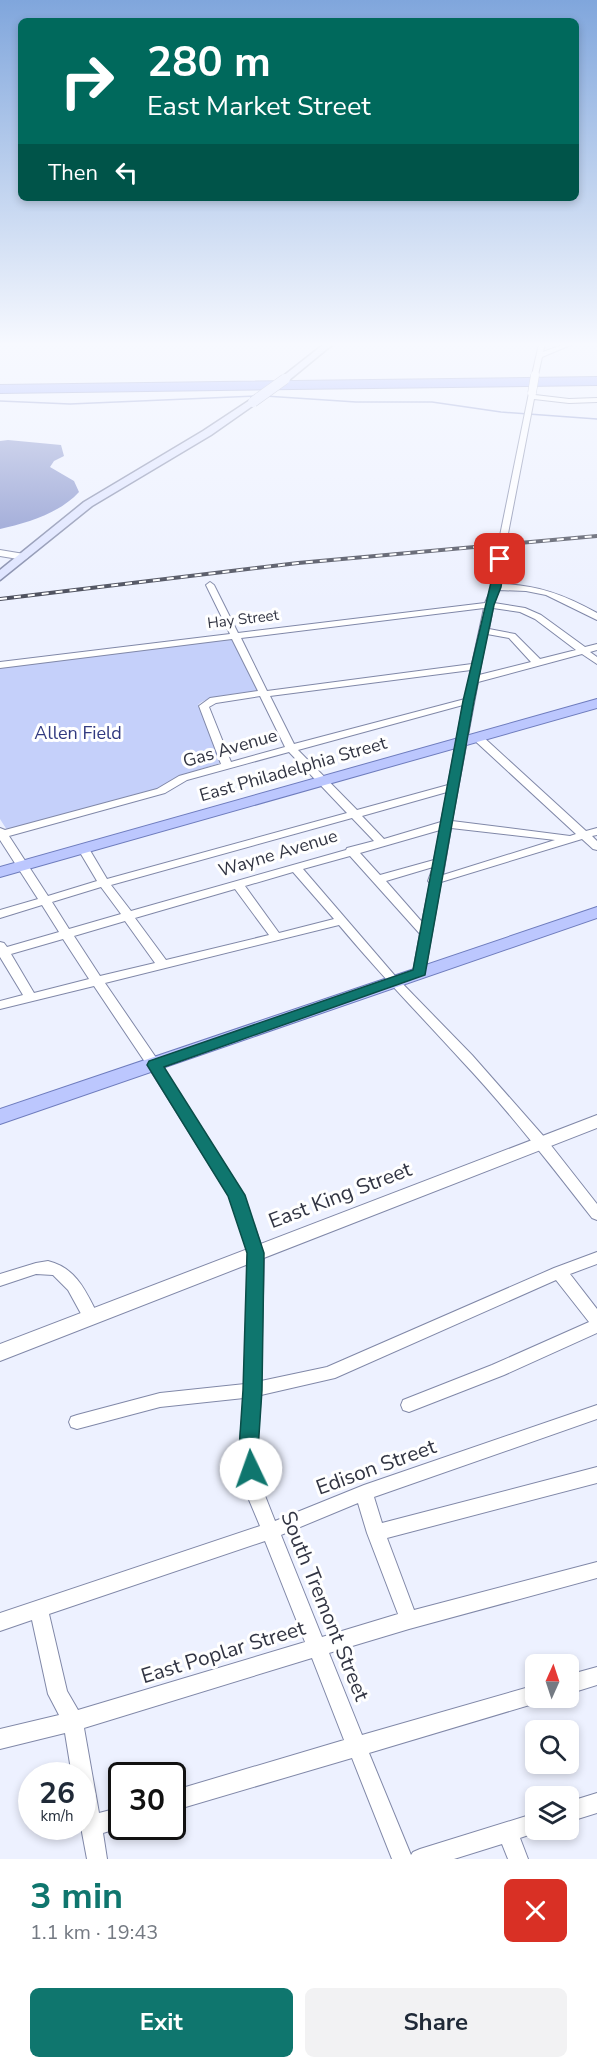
<!DOCTYPE html>
<meta charset="utf-8">
<style>
:root{--surface:#fff;--page:#f2f2f3;--text:#1f2937;--muted:#747a83;--accent:#0f766e}
body{margin:0;font-family:"Nunito Sans",sans-serif;background:var(--page);color:var(--text);height:100vh;display:flex;flex-direction:column;font-size:22px;white-space:nowrap}
*{box-sizing:border-box;margin:0}
p{font-size:20px;color:var(--muted)}
.icon{flex:none;width:33px;height:33px;fill:none;stroke:currentColor;stroke-width:2;stroke-linecap:round;stroke-linejoin:round}
.map{position:relative;height:1859px;overflow:hidden}
.side{display:flex;flex-direction:column;background:var(--surface);flex:1}
.side>*{flex:none}
.guide{position:absolute;left:18px;top:18px;width:561px;height:183px;border-radius:9px;box-shadow:0 3px 9px #0003;background:#00695c;color:#fff;overflow:hidden}
.needle{width:39px;rotate:3deg}
.fabs{position:absolute;left:525px;top:1654px;display:grid;gap:12px}
.fabs a{display:grid;place-items:center;width:54px;height:54px;border-radius:9px;background:var(--surface);box-shadow:0 3px 9px #0003;font-size:30px}
.speed{position:absolute;left:18px;top:1762px;display:flex;gap:12px;font-size:30px;font-weight:700;text-align:center}
.speed>*{display:grid;place-content:center;width:78px;height:78px;border-radius:50%;background:var(--surface);box-shadow:0 3px 9px #0003;line-height:1}
.speed small{font-size:15px;font-weight:400}
.speed .limit{border:3px solid #111;border-radius:9px;background:#fff;color:#111}
.pin{position:absolute;display:grid;place-items:center;width:51px;height:51px;color:#fff;margin:-26px;border-radius:12px;box-shadow:0 3px 9px #0006}
.me{position:absolute;width:66px;margin:-33px;rotate:357deg;stroke-linejoin:round;filter:drop-shadow(0 0 4px #0008)}
.turn{display:flex;align-items:center;gap:21px;height:126px;padding:0 30px;font-size:27px}
.turn .icon{width:78px;height:78px;stroke-width:2.5}
.turn b{display:block;font-size:42px;line-height:51px}
.then{display:flex;align-items:center;height:57px;padding:0 30px;background:#0003;gap:12px;font-size:22px}
.round{display:grid;place-items:center;flex:none;width:63px;height:63px;border-radius:9px;background:var(--page)}
.head{display:flex;align-items:center;justify-content:space-between;height:102px;padding:0 30px}
h1{font-size:36px;font-weight:700;line-height:45px;color:var(--accent)}
.button{display:flex;gap:12px;margin-top:auto;padding:12px 30px}
.button a{flex:1;height:69px;border-radius:9px;background:var(--accent);color:#fff;font-size:24px;font-weight:700;line-height:69px;text-align:center}
.button a+a{background:var(--page);color:var(--text)}
.map>svg:first-child{display:block}
.green{fill:#c5d0fa}
.water{fill:#8491cb}
.lines{fill:none;stroke-linecap:round;stroke-linejoin:round}
.stream{stroke:#8491cb;stroke-width:1.5}
.minor-casing{stroke:#8088a8;stroke-width:2}
.tertiary-casing{stroke:#8088a8;stroke-width:2}
.secondary-casing{stroke:#8088a8;stroke-width:3}
.primary-casing{stroke:#6e7cbd;stroke-width:2}
.motorway-casing{stroke:#6e7cbd;stroke-width:2}
.minor{fill:#fff;fill-rule:evenodd}
.tertiary{fill:#fff;fill-rule:evenodd}
.secondary{fill:#dde3ff;fill-rule:evenodd}
.primary{fill:#bcc7fe;fill-rule:evenodd}
.motorway{fill:#8fa2fe;fill-rule:evenodd}
.rail-casing{stroke:#494c5a;stroke-width:4}
.rail{stroke:#fff;stroke-width:2;stroke-dasharray:7;stroke-linecap:butt}
.minor-bridge-casing{stroke:#8088a8;stroke-width:9;stroke-linecap:butt}
.secondary-bridge-casing{stroke:#8088a8;stroke-width:11;stroke-linecap:butt}
.minor-bridge{stroke:#fff;stroke-width:8}
.secondary-bridge{stroke:#dde3ff;stroke-width:10}
.route{fill:#0f766e;stroke:#0a4d48;stroke-width:1.5}
.labels{text-anchor:middle;stroke-width:6;stroke-linejoin:round;paint-order:stroke}
.far-street-label{font-size:15px;fill:#323543;stroke:#fff}
.park-label{font-size:18px;fill:#313a80;stroke:#fff}
.street-label{font-size:18px;fill:#323543;stroke:#fff}
.near-street-label{font-size:21px;fill:#323543;stroke:#fff}
</style>
<div class="map">
<svg width="597" height="1859" viewBox="0 0 597 1859">
<rect width="100%" height="100%" fill="#edf1ff"/>
<path class="green" d="M 231,638 L 258,691 C 244,693 207,695 198,705 L 220,758 L 220,763 L 182,775 L 158,789 L 7,830 L 0,819 L 0,667 Z"/>
<path class="water" d="M 8,440 L 61,445 L 64,456 L 54,461 L 50,467 L 74,481 L 79,492 C 60,513 27,523 0,529 L 0,441 Z"/>
<g class="lines">
<g class="stream">
<polyline points="265,396 356,402 432,402 501,412 597,419"/>
<polyline points="0,401 70,404 256,396"/>
</g>
<g class="minor-casing">
<g id="minor">
<polygon points="539,344 545,344 543,352 565,344 573,344 542,357 538,375 535,377 532,375"/>
<path d="M 532,391 L 534,392 L 535,395 L 569,399 L 597,398 L 597,402 L 569,403 L 534,399 L 500,575 L 500,584 C 537,585 565,595 597,613 L 597,620 L 546,595 L 526,591 L 499,590 L 494,603 L 525,608 L 541,615 L 585,647 L 597,644 L 597,650 L 590,652 L 597,657 L 597,664 L 582,654 L 478,682 L 452,821 L 570,836 L 576,834 L 473,739 L 473,735 L 481,735 L 586,831 L 597,828 L 597,835 L 592,836 L 597,841 L 597,850 L 593,849 L 582,839 L 441,882 L 425,972 L 419,976 L 413,972 L 420,934 L 350,856 L 303,869 L 396,977 L 472,1055 L 546,1139 L 597,1204 L 597,1220 L 592,1218 C 550,1164 508,1110 461,1060 C 420,1015 378,972 339,925 L 105,983 L 159,1062 L 243,1195 L 264,1253 L 261,1381 L 327,1367 L 554,1268 L 597,1252 L 597,1264 L 570,1274 L 597,1309 L 597,1333 L 504,1375 L 409,1412 L 403,1410 L 401,1405 L 403,1400 L 492,1365 L 589,1322 L 556,1280 L 335,1378 L 261,1395 L 257,1450 L 262,1488 L 275,1521 L 364,1485 L 597,1405 L 597,1419 L 374,1497 L 382,1523 L 597,1467 L 597,1483 L 387,1538 L 414,1610 L 597,1562 L 597,1578 L 409,1629 L 329,1653 L 362,1735 L 536,1685 L 536,1698 L 544,1698 L 543,1701 L 369,1753 L 411,1855 L 413,1852 L 420,1849 L 536,1813 L 536,1830 L 543,1830 L 520,1838 L 528,1859 L 508,1859 L 502,1844 L 454,1859 L 392,1859 L 352,1758 L 172,1811 L 172,1791 L 344,1740 L 312,1658 L 84,1728 L 99,1813 L 122,1807 L 123,1827 L 103,1833 L 107,1859 L 87,1859 L 81,1827 L 82,1827 L 82,1776 L 72,1776 L 65,1733 L 0,1749 L 0,1729 L 59,1715 L 48,1694 L 32,1620 L 0,1631 L 0,1613 L 260,1526 L 244,1488 L 239,1450 L 244,1398 L 160,1407 L 77,1429 L 71,1427 L 69,1422 L 71,1417 L 77,1415 L 160,1393 L 245,1384 L 248,1253 L 229,1196 L 149,1068 L 94,986 L 0,1009 L 0,1001 L 23,995 L 0,957 L 0,942 L 4,943 L 7,947 L 59,932 L 42,905 L 0,918 L 0,910 L 38,899 L 0,840 L 0,828 L 5,830 L 157,789 L 179,776 L 221,764 L 199,706 L 210,698 L 258,691 L 232,639 L 0,668 L 0,662 L 230,634 L 206,585 L 210,582 L 214,585 L 238,633 L 485,603 L 492,587 L 492,575 L 529,393 ZM 484,608 L 472,664 L 267,691 L 241,638 ZM 493,608 L 520,612 L 535,619 L 576,650 L 540,659 L 515,634 L 489,629 ZM 487,634 L 509,638 L 531,662 L 479,675 ZM 471,670 L 465,699 L 294,744 L 270,696 ZM 260,696 L 285,747 L 231,762 L 209,707 L 216,703 ZM 463,705 L 448,785 L 357,810 L 298,750 ZM 289,752 L 347,813 L 107,879 L 88,847 L 80,847 L 78,849 L 97,881 L 48,896 L 9,836 L 165,793 L 187,780 ZM 447,792 L 441,822 L 384,839 L 362,816 ZM 352,818 L 374,841 L 347,848 L 346,850 L 131,911 L 111,885 ZM 451,828 L 555,840 L 443,875 ZM 440,830 L 434,860 L 380,875 L 360,853 ZM 433,867 L 428,881 L 430,883 L 422,922 L 386,881 ZM 293,872 L 334,919 L 279,933 L 245,886 ZM 101,887 L 121,914 L 69,929 L 52,902 ZM 235,889 L 269,935 L 166,960 L 135,918 ZM 125,921 L 155,963 L 100,976 L 74,936 ZM 63,939 L 89,979 L 34,993 L 11,954 ZM 358,1503 L 367,1533 L 398,1614 L 322,1637 L 281,1535 ZM 265,1541 L 305,1642 L 78,1710 L 67,1691 L 49,1614 Z"/>
<polygon points="0,550 24,554 28,557 24,560 0,556"/>
<path d="M 48,1261 C 77,1268 86,1292 99,1317 L 97,1321 L 91,1323 L 85,1321 L 68,1290 L 53,1275 L 36,1274 L 0,1286 L 0,1274 L 36,1263 Z"/>
<polygon points="597,1667 597,1685 568,1694 568,1675"/>
<polygon points="597,1793 597,1813 568,1822 568,1802"/>
</g>
</g>
<g class="tertiary-casing">
<polygon id="tertiary" points="597,1115 597,1128 0,1361 0,1344"/>
</g>
<g class="secondary-casing">
<g id="secondary">
<polygon points="324,344 333,344 288,381 282,381 282,377"/>
<polygon points="250,400 258,402 211,435 92,506 0,580 0,570 84,502 203,431"/>
</g>
</g>
<g class="primary-casing">
<g id="primary">
<polygon points="597,699 597,708 0,877 0,867"/>
<polygon points="597,907 597,918 0,1124 0,1109"/>
</g>
</g>
<g class="motorway-casing">
<polygon id="motorway" points="597,377 597,385 0,393 0,385"/>
</g>
<use href="#minor" class="minor"/>
<use href="#tertiary" class="tertiary"/>
<use href="#secondary" class="secondary"/>
<use href="#primary" class="primary"/>
<use href="#motorway" class="motorway"/>
<g class="rail-casing">
<polyline id="rail" points="0,599 298,563 597,536"/>
</g>
<use href="#rail" class="rail"/>
<g class="minor-bridge-casing">
<polyline id="minor-bridge" points="532,393 535,375"/>
</g>
<g class="secondary-bridge-casing">
<polyline id="secondary-bridge" points="253,402 285,379"/>
</g>
<use href="#minor-bridge" class="minor-bridge"/>
<use href="#secondary-bridge" class="secondary-bridge"/>
</g>
<linearGradient id="sky" x2="0" y2="1"><stop stop-color="#80a6dc"/><stop offset="0.57" stop-color="#f7f9ff"/><stop offset="1" stop-color="#f7f9ff" stop-opacity="0"/></linearGradient>
<rect width="597" height="604" fill="url(#sky)"/>
<polygon class="route" points="497,557 505,559 501,587 494,605 474,701 425,975 164,1067 245,1195 264,1253 262,1390 258,1450 261,1469 258,1475 251,1478 244,1475 239,1450 243,1390 247,1253 228,1196 147,1065 149,1061 413,970 463,701"/>
<g class="labels">
<g class="far-street-label">
<text transform="translate(243 619) rotate(-7)" y="5">Hay Street</text>
</g>
<g class="park-label">
<text x="78" y="739">Allen Field</text>
</g>
<g class="street-label">
<text transform="translate(230 748) rotate(-16)" y="6">Gas Avenue</text>
<text transform="translate(293 769) rotate(-16)" y="6">East Philadelphia Street</text>
<text transform="translate(278 853) rotate(-17)" y="6">Wayne Avenue</text>
</g>
<g class="near-street-label">
<text transform="translate(340 1195) rotate(-21)" y="7">East King Street</text>
<text transform="translate(376 1467) rotate(-20)" y="7">Edison Street</text>
<text transform="translate(325 1606) rotate(68)" y="7">South Tremont Street</text>
<text transform="translate(223 1652) rotate(-17)" y="7">East Poplar Street</text>
</g>
</g>
</svg>
<div class="fabs">
<a><svg class="needle" viewBox="-14 -14 28 28"><path d="M0-13l5 13h-10z" fill="#e53935"/><path d="M0 13l5-13h-10z" fill="#747a83"/></svg></a>
<a><svg class="icon" aria-label="search" viewBox="0 0 24 24"><circle cx="10" cy="10" r="6"/><path d="M15 15l6 6"/></svg></a>
<a><svg class="icon" aria-label="layers" viewBox="0 0 24 24"><path d="M12 4l9 5-9 5-9-5zM3 14l9 5 9-5"/></svg></a>
</div>
<div class="speed"><div>26<small>km/h</small></div><div class="limit">30</div></div>
<div class="pin" style="left:500px;top:559px;background:#d93025"><svg class="icon" aria-label="arrive" viewBox="0 0 24 24"><path d="M6 21V4h12l-3 4 3 4H6"/></svg></div>
<svg class="me" style="left:251px;top:1469px" viewBox="-20 -20 40 40"><circle r="19" fill="#fff"/><path d="M0-13L10 11 0 6-10 11z" fill="#0f766e"/></svg>
<div class="guide">
<div class="turn"><svg class="icon" aria-label="right" viewBox="0 0 24 24"><path d="M7 20v-9h11M14 6l5 5-5 5"/></svg><div><b>280 m</b>East Market Street</div></div>
<div class="then">Then<svg class="icon" aria-label="left" viewBox="0 0 24 24"><path d="M17 20v-9H6M10 6l-5 5 5 5"/></svg></div>
</div>
</div>
<section class="side">
<div class="head"><div><h1>3 min</h1><p>1.1 km · 19:43</p></div><a class="round" style="background:#d93025;color:#fff"><svg class="icon" aria-label="close" viewBox="0 0 24 24"><path d="M6 6l12 12M18 6L6 18"/></svg></a></div>
<div class="button"><a>Exit</a><a>Share</a></div>
</section>
